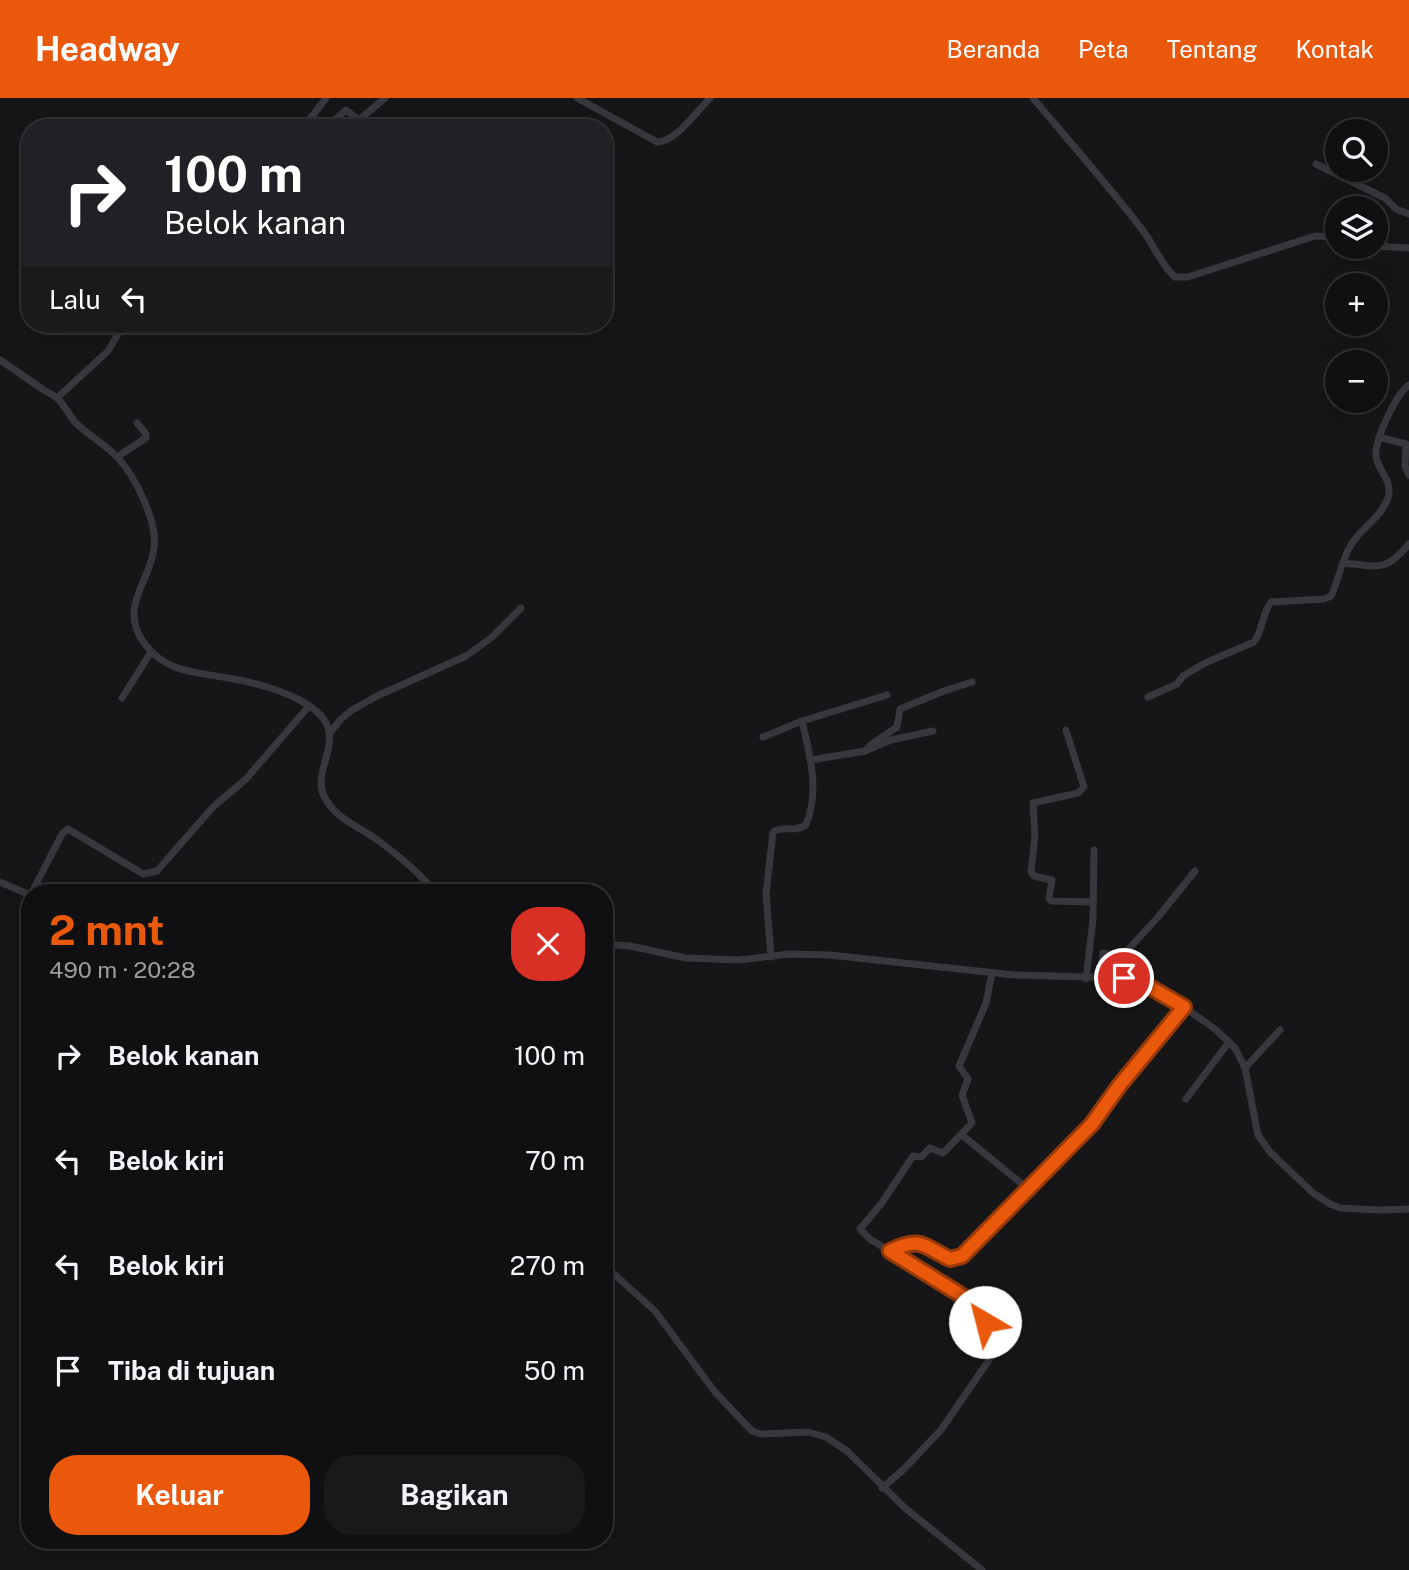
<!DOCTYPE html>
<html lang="id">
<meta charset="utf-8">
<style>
:root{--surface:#101012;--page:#19191b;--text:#f1f3f6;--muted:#9c9d9f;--line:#303032;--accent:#ea580c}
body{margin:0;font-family:"Public Sans",sans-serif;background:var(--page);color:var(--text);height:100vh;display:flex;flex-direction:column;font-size:26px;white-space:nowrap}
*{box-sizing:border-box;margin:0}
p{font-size:23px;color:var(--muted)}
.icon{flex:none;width:38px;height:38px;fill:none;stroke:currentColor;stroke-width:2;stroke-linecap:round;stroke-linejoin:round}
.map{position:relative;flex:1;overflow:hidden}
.details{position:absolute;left:21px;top:786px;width:592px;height:665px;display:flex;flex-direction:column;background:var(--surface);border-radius:28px;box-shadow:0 7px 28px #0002,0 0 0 2px var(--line)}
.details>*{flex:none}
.hud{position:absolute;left:21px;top:21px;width:592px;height:214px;border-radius:28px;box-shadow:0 7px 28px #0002,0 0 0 2px var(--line);background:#202124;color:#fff;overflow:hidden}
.tools{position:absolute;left:1325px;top:21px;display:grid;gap:14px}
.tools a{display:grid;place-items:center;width:63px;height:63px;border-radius:50%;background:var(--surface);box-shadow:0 7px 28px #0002,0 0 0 2px var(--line);font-size:35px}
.pin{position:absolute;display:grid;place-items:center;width:60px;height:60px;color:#fff;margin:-30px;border:4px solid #fff;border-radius:50%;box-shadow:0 2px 7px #0007}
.me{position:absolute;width:77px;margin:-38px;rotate:323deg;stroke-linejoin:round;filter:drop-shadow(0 0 5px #0008)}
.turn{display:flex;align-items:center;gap:24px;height:147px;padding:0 28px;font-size:32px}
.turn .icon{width:91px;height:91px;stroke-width:2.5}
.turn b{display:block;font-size:49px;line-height:60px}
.then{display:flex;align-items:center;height:66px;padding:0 28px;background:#0003;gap:14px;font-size:26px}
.round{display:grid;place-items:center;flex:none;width:74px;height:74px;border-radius:28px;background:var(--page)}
.summary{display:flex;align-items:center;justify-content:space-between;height:119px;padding:0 28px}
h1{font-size:42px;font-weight:700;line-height:52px;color:var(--accent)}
.action{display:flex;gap:14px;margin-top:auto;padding:14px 28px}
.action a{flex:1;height:80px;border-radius:28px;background:var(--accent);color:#fff;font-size:28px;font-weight:700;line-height:80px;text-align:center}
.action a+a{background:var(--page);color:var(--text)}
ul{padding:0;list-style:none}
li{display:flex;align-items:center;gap:21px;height:105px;padding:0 28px}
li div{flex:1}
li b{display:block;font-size:26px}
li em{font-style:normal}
header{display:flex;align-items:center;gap:42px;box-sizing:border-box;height:98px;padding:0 35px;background:var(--accent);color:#fff}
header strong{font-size:33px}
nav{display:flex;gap:38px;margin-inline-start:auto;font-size:24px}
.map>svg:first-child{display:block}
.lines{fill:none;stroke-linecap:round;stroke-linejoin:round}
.minor{stroke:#37383d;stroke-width:7}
.route-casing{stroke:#983908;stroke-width:18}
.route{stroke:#ea580c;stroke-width:12}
</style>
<header>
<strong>Headway</strong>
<nav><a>Beranda</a><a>Peta</a><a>Tentang</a><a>Kontak</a></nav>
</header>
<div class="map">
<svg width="1409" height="1472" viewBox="0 0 1409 1472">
<rect width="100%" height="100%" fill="#161618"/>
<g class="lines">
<g class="minor">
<path d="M 577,0 L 657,44 C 677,43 696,14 710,0"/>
<path d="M 1033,0 C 1069,43 1106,85 1141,130 C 1153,145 1160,166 1175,179 L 1188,179 L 1315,138 L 1337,139"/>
<polyline points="336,21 346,12 359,22 385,0"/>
<polyline points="303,30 326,0"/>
<polyline points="1316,66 1385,100 1396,111 1409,116"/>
<polyline points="1376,148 1409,150"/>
<path d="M 0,262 C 15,272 29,282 44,292 C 48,295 54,297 57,300 C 65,307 69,318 76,325 C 89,338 105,346 117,359 C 135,378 158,424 154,450 C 150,485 118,509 144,545 C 166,575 195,574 228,580 C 254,584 286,593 308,607 C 354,636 310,669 324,698 C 334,720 358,728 376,741 C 398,757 418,773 435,794"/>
<polyline points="57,300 108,253 124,226"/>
<polyline points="1379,339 1406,346 1405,368 1409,377"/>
<polyline points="117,359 146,340 146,336 137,325"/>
<path d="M 1343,465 C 1377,468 1385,475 1409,446"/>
<path d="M 1148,599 L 1177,586 L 1183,578 L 1205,565 L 1254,544 C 1263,532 1262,516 1271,504 L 1324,501 L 1331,498 C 1339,482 1341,463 1351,447 C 1361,430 1381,420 1388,400 C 1393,383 1379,374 1376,359 C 1374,343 1396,296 1409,287"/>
<polyline points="122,600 151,554"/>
<polyline points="1066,632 1084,689 1078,695 1033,705 1035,737 1031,774 1034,778 1052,782 1049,800 1051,803 1093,804"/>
<polyline points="329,636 341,621 352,612 377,598 466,558 491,540 521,510"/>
<polyline points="763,639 802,623 887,597"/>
<polyline points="865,653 872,646 897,629 900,611 944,593 972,584"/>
<polyline points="811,662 865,653 891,642 933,633"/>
<polyline points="0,784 30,797"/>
<polyline points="32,794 62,736 68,731 143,776 157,773 213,709 246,681 309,608"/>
<polyline points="604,846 630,848 686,860 739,862 789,856 830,857 1014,877 1124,880 1143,885 1184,909 1215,931 1235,950 1245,970 1258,1037 1270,1054 1313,1095 1330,1106 1340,1110 1379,1112 1409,1111"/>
<path d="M 771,859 L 766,796 L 773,734 C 782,727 796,735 806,727 C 820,692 810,658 802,623"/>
<polyline points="1100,879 1103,855 1121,857 1126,854 1158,819 1195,773"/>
<polyline points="1086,881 1093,821 1094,752"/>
<polyline points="1245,970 1280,932"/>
<polyline points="1186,1001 1229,944"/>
<polyline points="962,1037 1027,1090"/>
<path d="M 890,1152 C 921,1138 923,1148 950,1161 L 963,1158 L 1092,1026 L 1119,987 L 1184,909"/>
<polyline points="604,1167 655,1213 715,1294 752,1333 761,1336 808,1334 826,1339 847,1353 905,1410 982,1472"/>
<polyline points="882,1390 904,1371 941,1332 1002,1243 1001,1240 985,1225 988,1217 987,1213 870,1141 860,1131 881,1106 913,1058 921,1059 930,1050 943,1055 972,1025 962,997 968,981 959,968 986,905 992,875"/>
</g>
</g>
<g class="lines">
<g class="route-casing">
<path id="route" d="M 985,1224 L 988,1217 L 985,1212 L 890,1153 C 921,1138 923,1148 950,1161 L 962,1158 L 1092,1026 L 1119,988 L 1184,909 L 1143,885 L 1124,880"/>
</g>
<use href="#route" class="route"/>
</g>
</svg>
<div class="tools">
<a><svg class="icon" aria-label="search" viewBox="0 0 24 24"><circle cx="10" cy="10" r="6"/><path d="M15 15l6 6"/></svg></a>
<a><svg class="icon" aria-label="layers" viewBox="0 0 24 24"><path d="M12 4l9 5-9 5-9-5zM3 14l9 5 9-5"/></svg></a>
<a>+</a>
<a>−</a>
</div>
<div class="pin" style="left:1124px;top:880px;background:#d93025"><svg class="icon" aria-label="arrive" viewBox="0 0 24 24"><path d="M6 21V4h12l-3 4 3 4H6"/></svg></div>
<svg class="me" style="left:985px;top:1224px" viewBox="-20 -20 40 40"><circle r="19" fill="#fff"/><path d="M0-13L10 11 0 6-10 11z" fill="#ea580c"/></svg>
<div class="hud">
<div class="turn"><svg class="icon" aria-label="right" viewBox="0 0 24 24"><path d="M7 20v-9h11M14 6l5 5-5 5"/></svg><div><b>100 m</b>Belok kanan</div></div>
<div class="then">Lalu<svg class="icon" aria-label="left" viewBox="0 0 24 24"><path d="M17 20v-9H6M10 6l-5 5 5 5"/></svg></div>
</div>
<section class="details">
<div class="summary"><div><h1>2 mnt</h1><p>490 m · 20:28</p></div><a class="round" style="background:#d93025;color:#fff"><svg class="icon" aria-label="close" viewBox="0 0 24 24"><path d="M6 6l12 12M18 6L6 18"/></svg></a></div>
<ul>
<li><svg class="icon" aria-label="right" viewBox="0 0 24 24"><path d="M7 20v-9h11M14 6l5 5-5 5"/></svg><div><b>Belok kanan</b></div><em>100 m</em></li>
<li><svg class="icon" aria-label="left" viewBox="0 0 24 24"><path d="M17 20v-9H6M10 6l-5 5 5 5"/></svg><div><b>Belok kiri</b></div><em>70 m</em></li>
<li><svg class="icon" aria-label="left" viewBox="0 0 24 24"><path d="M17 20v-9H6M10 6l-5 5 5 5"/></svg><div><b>Belok kiri</b></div><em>270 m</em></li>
<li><svg class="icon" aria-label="arrive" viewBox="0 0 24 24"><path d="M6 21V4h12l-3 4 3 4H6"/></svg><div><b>Tiba di tujuan</b></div><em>50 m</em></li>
</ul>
<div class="action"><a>Keluar</a><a>Bagikan</a></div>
</section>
</div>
